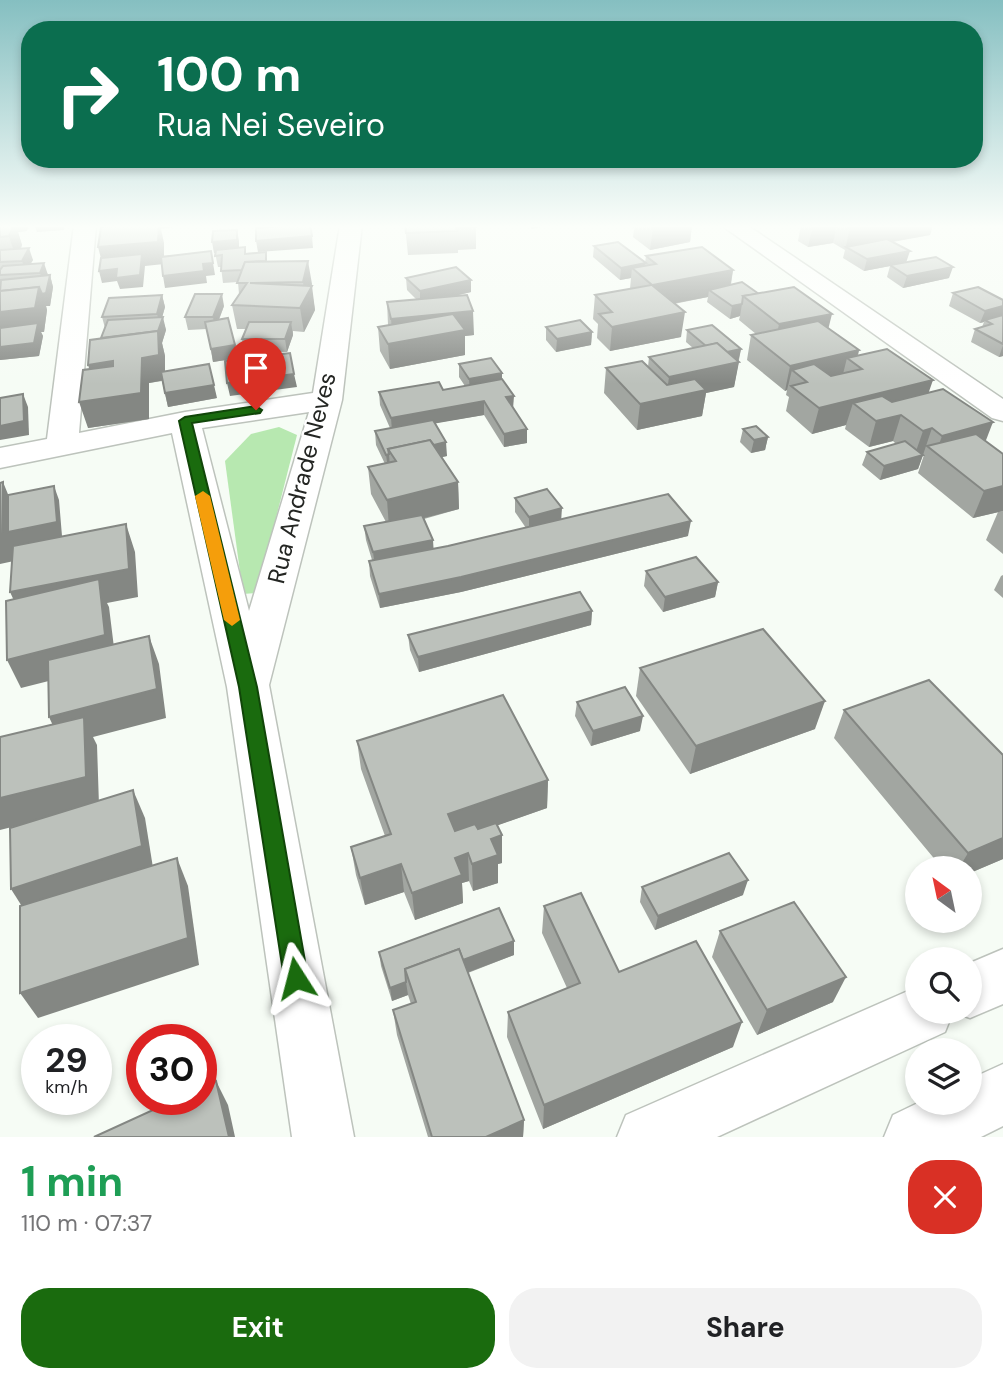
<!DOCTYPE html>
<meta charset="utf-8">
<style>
:root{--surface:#fff;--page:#f2f2f2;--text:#202124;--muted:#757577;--accent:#1a6b0e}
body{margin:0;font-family:"DM Sans",sans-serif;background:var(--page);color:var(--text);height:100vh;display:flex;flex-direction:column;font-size:26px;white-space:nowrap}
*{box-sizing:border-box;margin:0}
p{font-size:23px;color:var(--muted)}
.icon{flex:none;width:38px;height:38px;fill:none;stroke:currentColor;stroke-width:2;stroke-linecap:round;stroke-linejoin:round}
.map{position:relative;height:1137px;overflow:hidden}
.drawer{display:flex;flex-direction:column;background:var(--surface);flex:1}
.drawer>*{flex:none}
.guide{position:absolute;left:21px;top:21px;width:962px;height:147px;border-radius:28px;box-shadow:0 4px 10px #0003;background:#0b6e4f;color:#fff;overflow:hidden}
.needle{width:46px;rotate:327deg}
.controls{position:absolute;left:905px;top:856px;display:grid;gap:14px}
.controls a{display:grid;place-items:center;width:77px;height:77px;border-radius:50%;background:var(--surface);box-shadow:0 4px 10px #0003;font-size:35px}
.speed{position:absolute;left:21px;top:1024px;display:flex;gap:14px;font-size:35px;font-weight:700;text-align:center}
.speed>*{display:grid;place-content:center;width:91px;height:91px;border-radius:50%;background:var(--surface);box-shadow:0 4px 10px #0003;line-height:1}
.speed small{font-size:18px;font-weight:400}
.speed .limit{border:10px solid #d22;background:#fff;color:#111}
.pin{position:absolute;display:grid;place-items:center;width:60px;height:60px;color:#fff;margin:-72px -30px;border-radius:50% 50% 50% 0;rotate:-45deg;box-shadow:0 0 7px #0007}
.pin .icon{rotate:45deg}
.me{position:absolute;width:77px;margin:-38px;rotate:351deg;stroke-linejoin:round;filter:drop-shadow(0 0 5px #0008)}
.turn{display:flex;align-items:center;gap:24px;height:147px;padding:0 21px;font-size:32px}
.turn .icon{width:91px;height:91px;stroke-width:2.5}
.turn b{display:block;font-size:49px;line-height:60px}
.round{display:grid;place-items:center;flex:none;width:74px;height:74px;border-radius:28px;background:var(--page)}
.summary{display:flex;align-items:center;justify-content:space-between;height:119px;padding:0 21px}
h1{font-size:42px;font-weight:700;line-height:52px;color:#1e9e55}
.action{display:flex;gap:14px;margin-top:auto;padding:14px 21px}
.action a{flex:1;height:80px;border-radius:28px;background:var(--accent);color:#fff;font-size:28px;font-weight:700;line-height:80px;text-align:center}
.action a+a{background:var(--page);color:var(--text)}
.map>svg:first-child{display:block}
.green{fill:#b7e8b0}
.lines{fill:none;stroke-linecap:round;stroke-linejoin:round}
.minor-casing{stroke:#bdc3bc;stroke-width:3}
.minor{fill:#fff;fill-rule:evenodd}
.wall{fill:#a2a6a1}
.shaded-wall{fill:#848783}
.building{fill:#bcc1bb;stroke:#848783;stroke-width:2}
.route{fill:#1a6b0e;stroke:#114609;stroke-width:2}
.slow{fill:#f59e0b}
.labels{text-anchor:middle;stroke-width:5;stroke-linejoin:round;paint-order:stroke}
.street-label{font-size:24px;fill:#242623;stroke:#fff}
</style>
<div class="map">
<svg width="1003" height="1137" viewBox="0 0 1003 1137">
<rect width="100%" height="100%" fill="#f6fcf5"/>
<polygon class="green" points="279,427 297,435 257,593 243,594 225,461 251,434"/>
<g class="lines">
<g class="minor-casing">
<g id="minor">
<path d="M 74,225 L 96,225 L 79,433 L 185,412 L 313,393 L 340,225 L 362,225 L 342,400 L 269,685 L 354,1137 L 292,1137 L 227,687 L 172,433 L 0,468 L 0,448 L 47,439 ZM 309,412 L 249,611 L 202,428 Z"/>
<polygon points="721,225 747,225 1003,399 1003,421 992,418"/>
<polygon points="1003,949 1003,1004 970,1018 953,1012 970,1012 970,963"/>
<polygon points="917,987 917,1012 953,1012 945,1032 717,1137 617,1137 626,1115"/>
<polygon points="1003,1064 1003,1126 981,1137 884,1137 893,1115 920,1102 970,1102 970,1079"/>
</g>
</g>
<use href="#minor" class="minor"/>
</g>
<g class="wall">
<polygon points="0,225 27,231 18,232 22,245 21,249 33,260 30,264 50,275 53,287 50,306 46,306 47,310 44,332 41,332 43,336 39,356 0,360"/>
<polygon points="405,225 476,227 476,249 458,250 458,253 408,255"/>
<polygon points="630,225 692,225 690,242 650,250 633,237 634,229"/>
<polygon points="801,225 933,225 930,235 893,242 906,262 949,278 903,288 887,277 890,266 864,271 843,258 845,250 833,243 808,247 798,241"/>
<polygon points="239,241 239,248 245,247 246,253 266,252 267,261 312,284 311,286 315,310 304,332 293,331 293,335 287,352 244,351 242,339 246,329 237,329 232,305 239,294 238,282 223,283 221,267 218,267 215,253 214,253"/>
<polygon points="594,246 645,263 646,256 733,270 731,285 759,294 828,328 859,350 858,356 928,393 985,441 1003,511 973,518 918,473 924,455 923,455 918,469 880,480 862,465 867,452 896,444 893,441 869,447 845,429 846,425 812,434 786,411 789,397 786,395 787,390 785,391 747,360 751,335 756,334 739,320 740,316 730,319 707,302 708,297 674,304 681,337 610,351 597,338 598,324 593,319 595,295 630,289 631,278 620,280 593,257"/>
<polygon points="406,278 471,280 471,292 451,297 474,335 465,336 465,355 390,369 380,351 378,327 388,325 387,302 417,300 407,290"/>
<polygon points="953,293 1003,300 1003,356 999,357 971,342 975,329 982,327 984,322 980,323 949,306"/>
<polygon points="162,295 165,307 162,317 166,330 162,343 165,356 165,372 217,398 168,407 162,381 149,383 149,419 88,428 89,369 105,328 102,317"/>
<polygon points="224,306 219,320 238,358 213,362 207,329 188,330 185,317"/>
<polygon points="546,327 592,332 591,345 556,352 546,340"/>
<polygon points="687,330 741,349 734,387 706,393 702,416 637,430 604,393 606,368 648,367 649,357 693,348 686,342"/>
<polygon points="459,364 502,379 513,409 527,429 527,443 504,447 484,415 435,423 447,456 442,457 458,482 459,509 424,519 433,549 526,528 515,512 515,498 561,519 688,536 461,592 380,608 370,576 369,561 372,560 366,540 364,526 386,522 371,494 368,467 385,464 376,445 375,431 390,428 380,405 379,392 443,390 465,386 459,377"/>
<polygon points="743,429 768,437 765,450 751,453 740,442"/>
<polygon points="1003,511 1003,554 986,540 998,512"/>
<polygon points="646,571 718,582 715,597 663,612 644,586"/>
<polygon points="1003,575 1003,598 994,590 1001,576"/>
<polygon points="592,611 591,625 419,672 410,650 408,635"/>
<polygon points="640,668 815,729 690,774 636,696"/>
<polygon points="577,702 640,731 591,746 575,716"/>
<polygon points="844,710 1003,755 1003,859 970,873 970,868 942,868 834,738"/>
<polygon points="357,741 548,780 547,808 498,825 502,863 498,864 498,883 473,891 469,881 462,883 463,903 415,920 404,892 365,905 356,875 351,847 385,836 361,769"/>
<polygon points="642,887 743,895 655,930 640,902"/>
<polygon points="544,906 619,972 733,1047 543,1129 507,1037 508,1012 567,988 542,933"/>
<polygon points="720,931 833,1002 757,1035 712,957"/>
<polygon points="379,952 514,955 468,973 524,1120 523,1137 428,1137 397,1035 393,1010 411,1004 408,995 392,1001 381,966"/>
</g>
<g class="shaded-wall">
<polygon points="0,225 29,225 27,231 18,232 22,245 16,258 9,236"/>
<polygon points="34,225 65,225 64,230 37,232"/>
<polygon points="156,225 191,225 161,229 164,243 164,264 145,266 143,287 120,289 117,281 102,283 99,271 141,266 104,270 98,247"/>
<polygon points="531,225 555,225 531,229"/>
<polygon points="668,225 692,225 690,242 650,250 653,228"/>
<polygon points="813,225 837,225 833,243 808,247"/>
<polygon points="869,225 933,225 930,235 850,249 846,247 845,250 850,228"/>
<polygon points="237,230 239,241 239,251 214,253 212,242"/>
<polygon points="312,236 313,248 258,252 256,241"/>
<polygon points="29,248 33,260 26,272 22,261"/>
<polygon points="211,251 215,275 206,276 207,283 165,288 163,276 203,264"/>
<polygon points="910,251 906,263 864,271 867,259"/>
<polygon points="308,261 312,284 310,288 312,286 315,310 304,332 300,308 305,298 303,282"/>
<polygon points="44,263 48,275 44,285 40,273"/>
<polygon points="645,263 644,275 632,268 631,278 620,280 621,268"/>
<polygon points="953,267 949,278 903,288 907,276"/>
<polygon points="733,270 729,293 709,290 708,297 649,308 652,285"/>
<polygon points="50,275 53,287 50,306 46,306 47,310 44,332 41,332 43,336 39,356 0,360 0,312 39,287"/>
<polygon points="471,280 471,292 420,304 420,291"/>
<polygon points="222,294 224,306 215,329 213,317"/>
<polygon points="162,295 165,307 160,325 163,317 166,330 162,343 165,356 165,380 149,383 149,419 88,428 79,402 142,358 155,341 160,326 157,314"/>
<polygon points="742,304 740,316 730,319 732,306"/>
<polygon points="1003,306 1003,317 985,320 984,322 980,323 985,311"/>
<polygon points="473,311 474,335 465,336 465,355 390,369 388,344 393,343 391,319"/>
<polygon points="685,312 681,337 610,351 612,327"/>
<polygon points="832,314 826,338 774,349 779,324"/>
<polygon points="291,322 293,335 287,352 285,339"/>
<polygon points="592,332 591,345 556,352 557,339"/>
<polygon points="235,345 238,358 213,362 211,349"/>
<polygon points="1003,345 1003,356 999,357"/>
<polygon points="741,349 738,362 715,354"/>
<polygon points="859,350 855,364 847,358 842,378 807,382 792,370 787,390 785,391 790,366"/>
<polygon points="113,361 120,386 96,390 88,365"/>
<polygon points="739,362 734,387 706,393 702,416 637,430 640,404 666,399 669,377"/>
<polygon points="502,373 502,386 470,392 469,379"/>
<polygon points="294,374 297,387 230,396 227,383"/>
<polygon points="933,380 924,406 853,403 846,425 812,434 819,408"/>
<polygon points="214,385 217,398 168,407 165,393"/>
<polygon points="23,394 28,407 29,435 0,440 0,426"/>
<polygon points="514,396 513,409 506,397"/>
<polygon points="484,401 484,415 392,431 391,418"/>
<polygon points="901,415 893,441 869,447 876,421"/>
<polygon points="993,422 983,448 936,453 942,436"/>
<polygon points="932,428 923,455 914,457 923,431"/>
<polygon points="527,429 527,443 504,447 504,434"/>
<polygon points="768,437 765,450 751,453 754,440"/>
<polygon points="446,442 447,456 396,467 396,461 391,454"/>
<polygon points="389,454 390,468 388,468 386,455"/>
<polygon points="923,455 918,469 880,480 884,466"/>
<polygon points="3,482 14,509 54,486 59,500 62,536 14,561 0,564 0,534"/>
<polygon points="458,482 459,509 389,527 387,500"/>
<polygon points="1003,486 1003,511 973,518 984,491"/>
<polygon points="562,508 561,522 529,531 529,517"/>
<polygon points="691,521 688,536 461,592 380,608 379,594"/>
<polygon points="126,524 135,552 138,597 107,603 109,607 116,664 21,688 7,660 23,620 10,592"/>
<polygon points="433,540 434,555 375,567 373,552"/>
<polygon points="718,582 715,597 663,612 665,597"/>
<polygon points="592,611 591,625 419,672 418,657"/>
<polygon points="149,636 159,664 166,718 93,737 97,745 99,805 0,830 0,798 62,745 49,717"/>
<polygon points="825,701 815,729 690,774 696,746"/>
<polygon points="643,716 640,731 591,746 593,731"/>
<polygon points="548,780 547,808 450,842 448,814"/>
<polygon points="133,790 145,818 154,874 28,916 11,889"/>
<polygon points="502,835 502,863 498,864 498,883 473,891 472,864 491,839"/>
<polygon points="1003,838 1003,859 970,873 970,868 959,868 968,853"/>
<polygon points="468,853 469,881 462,883 463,903 415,920 412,893 455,858"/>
<polygon points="177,858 188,886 199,965 38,1018 20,993"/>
<polygon points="401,864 404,892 365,905 360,878"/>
<polygon points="748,880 743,895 655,930 658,916"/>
<polygon points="514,941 514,955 413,993 409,981"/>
<polygon points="846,977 833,1002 757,1035 767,1010"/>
<polygon points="406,982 408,995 392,1001 390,988"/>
<polygon points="742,1022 733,1047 543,1129 544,1105"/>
<polygon points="216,1081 228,1105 235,1137 229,1137"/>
<polygon points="524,1120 523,1137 486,1137"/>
</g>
<g class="building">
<polygon points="0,225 14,225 9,236 0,237"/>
<polygon points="124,225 159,225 158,242 98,247 101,227"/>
<polygon points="298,225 310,225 312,236 256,241 256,228"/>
<polygon points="405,225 476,225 476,227 456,228 457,231 406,233"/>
<polygon points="649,225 668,225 653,228"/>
<polygon points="844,225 869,225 850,228"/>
<polygon points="237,230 237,240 212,242 213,231"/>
<polygon points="887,239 910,251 867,259 846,247"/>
<polygon points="618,242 646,263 621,268 594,246"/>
<polygon points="245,247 245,254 266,252 266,261 245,262 242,270 221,271 222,255 215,256 216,250"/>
<polygon points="702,247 733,270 652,285 685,312 612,327 599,314 612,312 595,295 652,285 632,268 656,264 646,256"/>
<polygon points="29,248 22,261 0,262 0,250"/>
<polygon points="211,251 213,263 203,264 204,271 163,276 161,257"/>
<polygon points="142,254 140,275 116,278 117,269 99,271 101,258"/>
<polygon points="936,257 953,267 907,276 890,265"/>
<polygon points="308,261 303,282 250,283 312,286 300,308 232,305 247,283 237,283 245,262"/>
<polygon points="44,263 40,273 0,275 0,270 3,266"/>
<polygon points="456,267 471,280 420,291 406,278"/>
<polygon points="50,275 46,293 42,294 39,287 0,291 1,280"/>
<polygon points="742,282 759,294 743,296 742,304 732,306 709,290"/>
<polygon points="39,287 35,308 0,312 0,291"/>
<polygon points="794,287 832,314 779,324 743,296"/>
<polygon points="978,287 1003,300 1003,306 985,311 953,293"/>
<polygon points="195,294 222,294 213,317 185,317"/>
<polygon points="162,295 157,314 102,317 109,298"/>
<polygon points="467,295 473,311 391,319 387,302"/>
<polygon points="453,314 465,330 388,344 378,327"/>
<polygon points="1003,315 1003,344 975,329 992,324 985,320"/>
<polygon points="163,317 158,331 101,338 108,320"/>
<polygon points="228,318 235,345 211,349 205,322"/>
<polygon points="580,320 592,332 557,339 546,327"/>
<polygon points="818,321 859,350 790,366 751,335"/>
<polygon points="249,322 291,322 285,339 242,339"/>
<polygon points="38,323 34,343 0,347 0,328"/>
<polygon points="712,325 741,349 727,352 717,343 706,346 687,330"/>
<polygon points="158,331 159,355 142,358 141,393 79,402 83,370 113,366 113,361 88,365 90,340"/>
<polygon points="717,343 739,362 669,377 649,357"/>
<polygon points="887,349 933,380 819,408 791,386 807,382 792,370 814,364 831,376 862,369 847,358"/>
<polygon points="290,353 294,374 227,383 225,361"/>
<polygon points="491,358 502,373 469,379 459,364"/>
<polygon points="642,361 667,385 695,379 706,390 640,404 606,368"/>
<polygon points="209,364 214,385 165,393 161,372"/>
<polygon points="502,379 514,396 506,397 527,429 504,434 484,401 391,418 379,392 439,382 443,390"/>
<polygon points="943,389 993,422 942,436 932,428 923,431 901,415 876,421 853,403 882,396 892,402"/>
<polygon points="23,394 24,421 0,426 0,398"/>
<polygon points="433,420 446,442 434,445 430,440 388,449 389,454 386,455 375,431"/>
<polygon points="756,426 768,437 754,440 743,429"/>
<polygon points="976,434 1003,454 1003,486 984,491 927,446"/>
<polygon points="430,440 458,482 387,500 368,467 396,461 388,449"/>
<polygon points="905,441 923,455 884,466 867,452"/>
<polygon points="3,482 2,534 0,534 0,483"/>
<polygon points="54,486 57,522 8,532 8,495"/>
<polygon points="547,489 562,508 529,517 515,498"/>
<polygon points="668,494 691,521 461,577 379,594 369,561 448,546"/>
<polygon points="422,515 433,540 373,552 364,526"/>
<polygon points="126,524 129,569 10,592 13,546"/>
<polygon points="696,557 718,582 665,597 646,571"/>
<polygon points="99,579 105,635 7,660 6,601"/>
<polygon points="580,592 592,611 418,657 408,635"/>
<polygon points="763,629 825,701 696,746 640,668"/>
<polygon points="149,636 157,689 49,717 48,660"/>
<polygon points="929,680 1003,755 1003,838 968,853 844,710"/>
<polygon points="625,687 643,716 593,731 577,702"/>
<polygon points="503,695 548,780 448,814 455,831 475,824 478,829 496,823 502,835 491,839 498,855 472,864 468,853 455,858 462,875 412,893 401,864 360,878 351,847 391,834 357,741"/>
<polygon points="84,717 86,777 0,798 0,737"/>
<polygon points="133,790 142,846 11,889 10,828"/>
<polygon points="729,853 748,880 658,916 642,887"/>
<polygon points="177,858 188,938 20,993 20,906"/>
<polygon points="581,893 619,972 696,941 742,1022 544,1105 508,1012 580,983 544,906"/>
<polygon points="794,902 846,977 767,1010 720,931"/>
<polygon points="499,908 514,941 463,960 459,949 405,969 406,982 390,988 379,952"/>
<polygon points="459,949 524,1120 486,1137 432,1137 393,1010 416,1002 405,969"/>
<polygon points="216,1081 229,1137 94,1137 177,1099 201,1099 201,1088"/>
</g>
<linearGradient id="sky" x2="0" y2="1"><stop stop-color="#85bfc1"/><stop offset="0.59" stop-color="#fbfefa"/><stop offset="1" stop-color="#fbfefa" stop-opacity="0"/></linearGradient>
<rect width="1003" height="384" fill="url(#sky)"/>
<polygon class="route" points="256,406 262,410 260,413 192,423 257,687 308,978 304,986 296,990 288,986 284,978 239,687 179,421 185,417"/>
<polygon class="slow" points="203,491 210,496 240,620 232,626 224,620 195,496"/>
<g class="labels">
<g class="street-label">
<text transform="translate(302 478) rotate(-76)" y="8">Rua Andrade Neves</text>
</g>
</g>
</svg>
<div class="controls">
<a><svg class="needle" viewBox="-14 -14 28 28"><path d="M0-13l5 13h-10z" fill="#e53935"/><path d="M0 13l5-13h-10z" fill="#757577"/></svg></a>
<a><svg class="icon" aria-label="search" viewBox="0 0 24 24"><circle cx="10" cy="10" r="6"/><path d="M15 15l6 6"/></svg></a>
<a><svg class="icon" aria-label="layers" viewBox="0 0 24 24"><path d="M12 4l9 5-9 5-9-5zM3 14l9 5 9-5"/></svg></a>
</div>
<div class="speed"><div>29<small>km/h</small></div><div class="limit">30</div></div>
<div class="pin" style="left:256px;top:410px;background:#d93025"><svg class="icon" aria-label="arrive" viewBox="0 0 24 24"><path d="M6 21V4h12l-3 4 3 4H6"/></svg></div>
<svg class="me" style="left:296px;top:978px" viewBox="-20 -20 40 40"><path d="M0-17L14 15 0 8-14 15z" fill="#1a6b0e" stroke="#fff" stroke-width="4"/></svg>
<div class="guide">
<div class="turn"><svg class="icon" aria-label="right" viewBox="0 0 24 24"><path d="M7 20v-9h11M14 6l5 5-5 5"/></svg><div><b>100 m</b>Rua Nei Seveiro</div></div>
</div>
</div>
<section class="drawer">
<div class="summary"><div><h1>1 min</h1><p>110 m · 07:37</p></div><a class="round" style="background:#d93025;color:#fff"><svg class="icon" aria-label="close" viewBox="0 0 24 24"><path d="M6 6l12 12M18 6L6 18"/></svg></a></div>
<div class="action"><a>Exit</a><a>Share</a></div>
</section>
